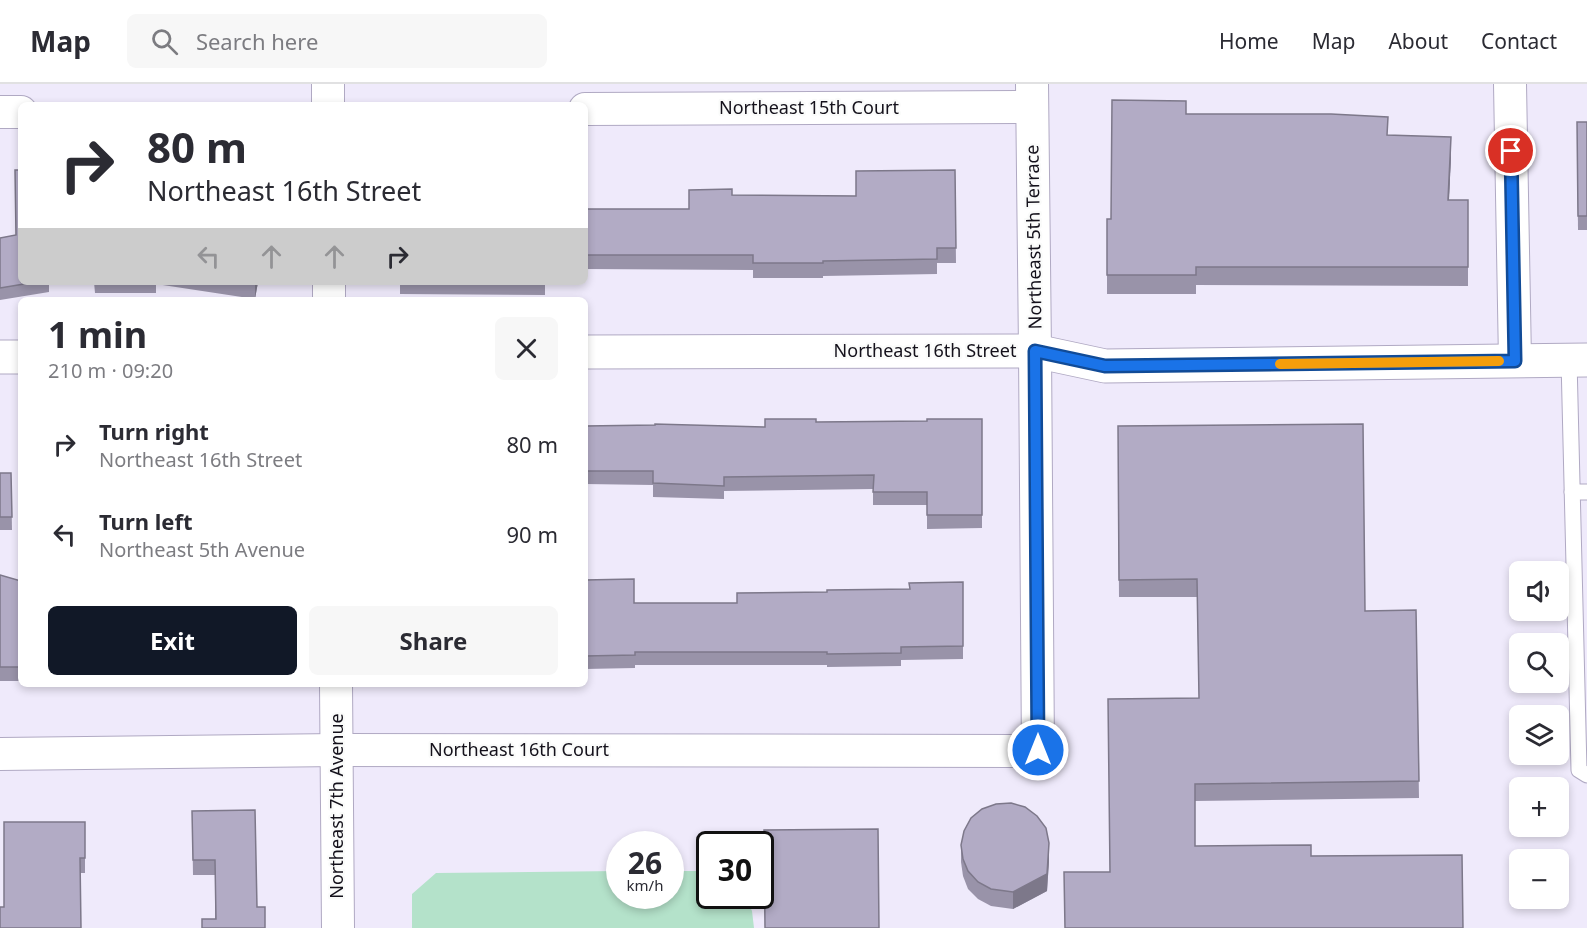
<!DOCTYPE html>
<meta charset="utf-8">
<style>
:root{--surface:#fff;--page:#f7f7f7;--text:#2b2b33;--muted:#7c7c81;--line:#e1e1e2;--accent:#111827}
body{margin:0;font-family:"Noto Sans",sans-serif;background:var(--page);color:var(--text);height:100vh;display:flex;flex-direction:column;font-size:22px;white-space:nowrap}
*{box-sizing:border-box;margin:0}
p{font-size:20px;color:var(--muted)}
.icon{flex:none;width:33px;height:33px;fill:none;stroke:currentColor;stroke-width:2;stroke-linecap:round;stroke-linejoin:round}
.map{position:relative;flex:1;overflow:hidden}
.details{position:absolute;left:18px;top:213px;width:570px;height:390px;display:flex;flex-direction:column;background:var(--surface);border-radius:9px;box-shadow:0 3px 9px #0003}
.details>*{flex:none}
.top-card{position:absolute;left:18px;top:18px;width:570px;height:183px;border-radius:9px;box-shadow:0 3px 9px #0003;background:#fff;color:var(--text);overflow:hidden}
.tools{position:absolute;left:1509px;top:477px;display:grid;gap:12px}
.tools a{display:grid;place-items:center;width:60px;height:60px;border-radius:9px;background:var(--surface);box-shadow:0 3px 9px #0003;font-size:30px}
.speed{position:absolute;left:606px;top:747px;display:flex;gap:12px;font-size:30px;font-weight:700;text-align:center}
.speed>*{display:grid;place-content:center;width:78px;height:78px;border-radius:50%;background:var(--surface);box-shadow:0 3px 9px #0003;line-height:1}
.speed small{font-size:15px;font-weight:400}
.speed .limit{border:3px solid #111;border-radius:9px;background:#fff;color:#111}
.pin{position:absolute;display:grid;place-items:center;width:51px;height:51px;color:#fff;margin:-26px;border:3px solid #fff;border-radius:50%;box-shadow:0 2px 6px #0007}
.me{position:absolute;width:66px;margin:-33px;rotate:0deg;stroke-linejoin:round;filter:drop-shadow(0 0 4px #0008)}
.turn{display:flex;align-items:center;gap:21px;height:126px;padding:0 30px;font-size:27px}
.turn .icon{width:78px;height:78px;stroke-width:2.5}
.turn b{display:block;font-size:42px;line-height:51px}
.lanes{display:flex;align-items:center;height:57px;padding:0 30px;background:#0003;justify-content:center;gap:30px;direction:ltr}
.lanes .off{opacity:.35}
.round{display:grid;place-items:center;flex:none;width:63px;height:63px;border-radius:9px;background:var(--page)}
.head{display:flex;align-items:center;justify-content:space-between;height:102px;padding:0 30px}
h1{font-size:36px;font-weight:700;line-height:45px}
.cta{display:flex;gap:12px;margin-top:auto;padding:12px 30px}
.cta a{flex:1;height:69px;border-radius:9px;background:var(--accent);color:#fff;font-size:24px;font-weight:700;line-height:69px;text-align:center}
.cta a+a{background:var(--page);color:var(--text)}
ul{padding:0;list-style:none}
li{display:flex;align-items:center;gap:18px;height:90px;padding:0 30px}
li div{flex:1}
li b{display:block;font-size:22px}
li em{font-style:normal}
header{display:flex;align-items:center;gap:36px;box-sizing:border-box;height:84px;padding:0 30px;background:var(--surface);border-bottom:2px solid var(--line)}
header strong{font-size:28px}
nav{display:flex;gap:33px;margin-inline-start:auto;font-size:21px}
.search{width:420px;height:54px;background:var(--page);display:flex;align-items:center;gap:15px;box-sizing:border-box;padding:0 21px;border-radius:9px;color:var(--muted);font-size:22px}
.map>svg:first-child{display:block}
.green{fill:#b4e2ca}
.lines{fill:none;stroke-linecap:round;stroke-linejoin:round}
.service-casing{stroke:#b0a9c3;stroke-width:17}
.minor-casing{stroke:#b0a9c3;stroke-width:34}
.tertiary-casing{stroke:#b0a9c3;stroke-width:35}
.service{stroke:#fff;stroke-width:15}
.minor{stroke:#fff;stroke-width:32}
.tertiary{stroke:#fff;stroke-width:33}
.wall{fill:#9993a9}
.shaded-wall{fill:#7d788a}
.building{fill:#b2abc5;stroke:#7d788a;stroke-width:1.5}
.route-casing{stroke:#114b97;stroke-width:15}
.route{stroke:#1a73e8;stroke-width:10}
.slow{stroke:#f59e0b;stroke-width:10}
.labels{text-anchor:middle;stroke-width:4.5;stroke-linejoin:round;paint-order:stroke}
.street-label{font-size:18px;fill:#14111b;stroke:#fafbfa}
</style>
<header>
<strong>Map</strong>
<div class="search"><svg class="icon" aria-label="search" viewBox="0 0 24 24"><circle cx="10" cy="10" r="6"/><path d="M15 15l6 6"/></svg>Search here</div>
<nav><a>Home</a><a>Map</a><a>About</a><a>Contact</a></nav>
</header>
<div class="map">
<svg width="1587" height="844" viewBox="0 0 1587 844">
<rect width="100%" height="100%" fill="#efeafb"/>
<polygon class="green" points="619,787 620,812 670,812 671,787 709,787 710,812 745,812 752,827 754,844 412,844 412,810 436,789"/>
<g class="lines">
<g class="service-casing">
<g id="service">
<polyline points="1569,276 1579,686 1587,691"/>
<polyline points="1572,408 1587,408"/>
</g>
</g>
<g class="minor-casing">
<g id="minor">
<polyline points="328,0 328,21"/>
<polyline points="1510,0 1515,277"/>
<polyline points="585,25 1032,23"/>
<polyline points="0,28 21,28"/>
<polyline points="329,198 329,216"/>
<polyline points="336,600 338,844"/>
<polyline points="0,670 337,666 1038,667 1035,267 1032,0"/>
</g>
</g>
<g class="tertiary-casing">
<g id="tertiary">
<polyline points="585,268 1035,267 1105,282 1587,276"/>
<polyline points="0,273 21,273"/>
</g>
</g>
<use href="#service" class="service"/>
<use href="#minor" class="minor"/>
<use href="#tertiary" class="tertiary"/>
</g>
<g class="wall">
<polygon points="1186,30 1388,51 1451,72 1449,116 1468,116 1468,202 1196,201 1196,210 1107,210 1107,135 1111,135"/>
<polygon points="1577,38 1587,38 1587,146 1578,146"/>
<polygon points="955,86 956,179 937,179 937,190 823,192 823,194 753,194 753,186 585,185 585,125 689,125 732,111 856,112"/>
<polygon points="15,151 21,198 49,198 49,208 0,216 0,154"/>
<polygon points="94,198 258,198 255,215 156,200 156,209 95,209"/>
<polygon points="400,198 545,198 545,211 400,210"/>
<polygon points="982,335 982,444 927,445 927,421 873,421 873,405 724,407 724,415 653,413 653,401 585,400 585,342 765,343 816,338 927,337"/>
<polygon points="1118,342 1365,527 1416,526 1419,714 1195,717 1195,762 1311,772 1110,788 1199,614 1197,513 1119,513"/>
<polygon points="0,389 11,389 12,446 0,446"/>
<polygon points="0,491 21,497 21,597 0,597"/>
<polygon points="585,496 634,519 737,519 827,508 910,505 963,498 963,575 901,576 901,582 827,583 827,581 635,581 635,584 585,585"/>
<polygon points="219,600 280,600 280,602 220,603"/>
<rect x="424" y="600" width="37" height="3"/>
<polygon points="192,727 257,823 215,835 215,791 193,791"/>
<polygon points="4,738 85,774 85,789 80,789 4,823"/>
<polygon points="961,761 1049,776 1047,807 1013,825 991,822 978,815 968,805 963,792 961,778"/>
</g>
<g class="shaded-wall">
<polygon points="1451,53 1451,72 1448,135 1448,116"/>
<polygon points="256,198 258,198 255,215 255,200"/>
<polygon points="1049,759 1049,776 1047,807 1013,825 1013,808"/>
</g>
<g class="building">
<polygon points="1112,16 1186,17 1186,30 1331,30 1388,33 1387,51 1451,53 1448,116 1468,116 1468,183 1196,183 1196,191 1107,191 1107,135 1111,135"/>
<polygon points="1577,38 1587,38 1587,132 1578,132"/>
<polygon points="15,86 21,86 21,198 36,198 0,204 0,154 16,151"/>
<polygon points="955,86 956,164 937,164 937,175 823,177 823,179 753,179 753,171 585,171 585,125 689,125 689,106 732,105 732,111 856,112 856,87"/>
<polygon points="239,198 256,198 255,200"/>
<polygon points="765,335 816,335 816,338 927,337 927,335 982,335 982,431 927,431 927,408 873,408 874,391 724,393 724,402 653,399 653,387 585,387 585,342 655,341 655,340 765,343"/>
<polygon points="1363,340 1365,527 1416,526 1419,697 1195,700 1195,762 1311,761 1311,772 1462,771 1463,844 1065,844 1064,788 1110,788 1108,615 1199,614 1197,495 1119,496 1118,342"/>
<polygon points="0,389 11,389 12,433 0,433"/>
<polygon points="0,491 21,497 21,583 0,583"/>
<polygon points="634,495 634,519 737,519 737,509 827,508 827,506 910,505 909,499 963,498 963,562 901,563 901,569 827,570 827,568 635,568 635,571 585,572 585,496"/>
<polygon points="1011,719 1025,723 1037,732 1046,744 1049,759 1047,790 1013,808 991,805 978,798 968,787 963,775 961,761 964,747 971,734 982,725 996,720"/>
<polygon points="255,726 257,823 265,823 265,844 202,844 202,835 216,835 215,776 193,776 192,727"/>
<polygon points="4,738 85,738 85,774 80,774 81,844 0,844 0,823 4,823"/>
<polygon points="878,745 879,844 765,844 764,746"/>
</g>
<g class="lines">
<g class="route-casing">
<polyline id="route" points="1038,666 1035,267 1105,282 1515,277 1511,67"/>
</g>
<use href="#route" class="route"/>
<polyline class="slow" points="1280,280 1499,277"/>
</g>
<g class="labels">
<g class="street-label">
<text x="809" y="30">Northeast 15th Court</text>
<text transform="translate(1034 153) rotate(-91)" y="6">Northeast 5th Terrace</text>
<text x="925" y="273">Northeast 16th Street</text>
<text x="519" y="672">Northeast 16th Court</text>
<text transform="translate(337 722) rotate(-90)" y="6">Northeast 7th Avenue</text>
</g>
</g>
</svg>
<div class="tools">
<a><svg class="icon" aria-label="sound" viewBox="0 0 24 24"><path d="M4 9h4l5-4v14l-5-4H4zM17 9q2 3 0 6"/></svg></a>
<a><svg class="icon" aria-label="search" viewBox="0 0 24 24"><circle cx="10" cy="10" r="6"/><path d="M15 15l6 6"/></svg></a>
<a><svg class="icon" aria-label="layers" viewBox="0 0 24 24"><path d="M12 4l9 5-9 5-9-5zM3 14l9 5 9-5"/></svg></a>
<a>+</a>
<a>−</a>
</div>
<div class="speed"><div>26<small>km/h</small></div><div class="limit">30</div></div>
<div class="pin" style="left:1511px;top:67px;background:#d93025"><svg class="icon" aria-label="arrive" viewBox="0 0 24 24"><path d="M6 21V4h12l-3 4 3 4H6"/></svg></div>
<svg class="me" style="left:1038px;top:666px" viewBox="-20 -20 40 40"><circle r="17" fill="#1a73e8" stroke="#fff" stroke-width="3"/><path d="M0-11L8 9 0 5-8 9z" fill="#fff"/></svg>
<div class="top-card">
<div class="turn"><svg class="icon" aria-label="right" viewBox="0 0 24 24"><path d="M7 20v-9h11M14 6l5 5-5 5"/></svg><div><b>80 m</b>Northeast 16th Street</div></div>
<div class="lanes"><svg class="icon off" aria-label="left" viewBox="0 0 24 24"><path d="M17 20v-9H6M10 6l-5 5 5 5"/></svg><svg class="icon off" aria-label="ahead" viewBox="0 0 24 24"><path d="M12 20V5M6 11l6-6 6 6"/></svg><svg class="icon off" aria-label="ahead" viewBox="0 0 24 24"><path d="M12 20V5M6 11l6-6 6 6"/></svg><svg class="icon" aria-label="right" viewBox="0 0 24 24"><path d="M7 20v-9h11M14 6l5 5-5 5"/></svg></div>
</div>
<section class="details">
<div class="head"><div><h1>1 min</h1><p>210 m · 09:20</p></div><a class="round"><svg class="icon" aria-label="close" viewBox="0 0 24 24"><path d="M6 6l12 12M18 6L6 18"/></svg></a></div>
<ul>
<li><svg class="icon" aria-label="right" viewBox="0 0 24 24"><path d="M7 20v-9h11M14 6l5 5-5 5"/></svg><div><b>Turn right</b><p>Northeast 16th Street</p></div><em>80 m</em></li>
<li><svg class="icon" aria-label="left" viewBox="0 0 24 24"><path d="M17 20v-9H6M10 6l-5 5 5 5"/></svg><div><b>Turn left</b><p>Northeast 5th Avenue</p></div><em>90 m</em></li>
</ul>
<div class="cta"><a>Exit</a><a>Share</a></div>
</section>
</div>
